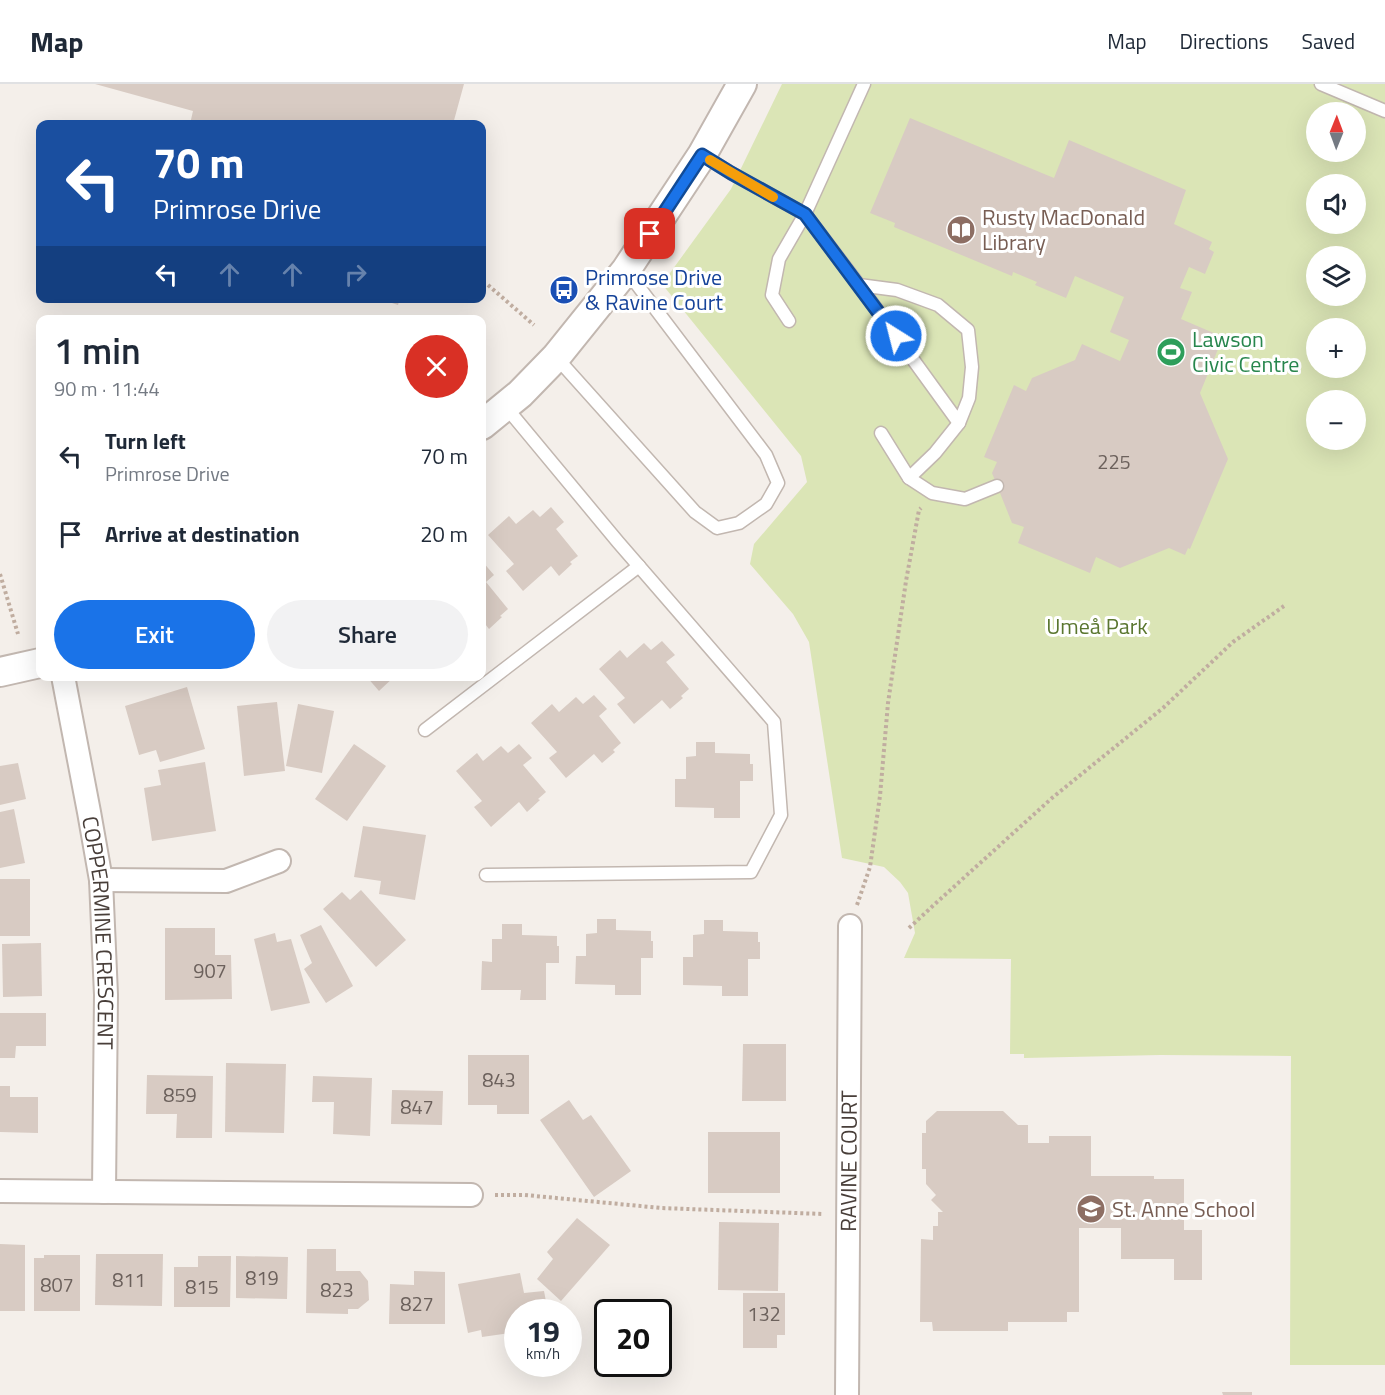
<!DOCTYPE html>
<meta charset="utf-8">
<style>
:root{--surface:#fff;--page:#f2f2f3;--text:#1f2937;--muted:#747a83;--line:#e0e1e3;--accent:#1a73e8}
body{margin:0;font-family:"Titillium Web",sans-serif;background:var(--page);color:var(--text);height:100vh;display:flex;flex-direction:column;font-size:22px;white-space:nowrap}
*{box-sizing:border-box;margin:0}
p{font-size:20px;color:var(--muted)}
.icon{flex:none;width:33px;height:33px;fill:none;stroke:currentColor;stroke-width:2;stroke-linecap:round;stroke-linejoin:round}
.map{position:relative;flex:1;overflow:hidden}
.sheet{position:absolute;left:36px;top:231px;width:450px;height:366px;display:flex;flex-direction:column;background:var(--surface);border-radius:12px;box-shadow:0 6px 24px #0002}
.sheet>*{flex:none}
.banner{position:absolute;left:36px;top:36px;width:450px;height:183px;border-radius:12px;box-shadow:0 6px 24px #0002;background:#1a4fa0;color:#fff;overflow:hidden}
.needle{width:39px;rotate:1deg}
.tools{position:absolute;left:1306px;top:18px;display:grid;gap:12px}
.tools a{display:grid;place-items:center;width:60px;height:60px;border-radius:50%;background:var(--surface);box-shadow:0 6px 24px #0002;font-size:30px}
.speed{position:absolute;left:504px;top:1215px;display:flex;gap:12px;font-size:30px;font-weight:700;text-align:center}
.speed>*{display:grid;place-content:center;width:78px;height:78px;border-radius:50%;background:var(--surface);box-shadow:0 6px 24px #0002;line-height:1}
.speed small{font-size:15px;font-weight:400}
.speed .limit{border:3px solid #111;border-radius:9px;background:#fff;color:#111}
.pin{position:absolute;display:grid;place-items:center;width:51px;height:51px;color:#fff;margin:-26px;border-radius:12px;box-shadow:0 3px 9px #0006}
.me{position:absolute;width:66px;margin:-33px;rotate:324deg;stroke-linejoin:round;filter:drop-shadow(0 0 4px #0008)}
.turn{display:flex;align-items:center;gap:21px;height:126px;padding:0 18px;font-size:27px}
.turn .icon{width:78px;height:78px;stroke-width:2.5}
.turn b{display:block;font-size:42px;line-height:51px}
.lanes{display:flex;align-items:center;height:57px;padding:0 18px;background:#0003;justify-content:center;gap:30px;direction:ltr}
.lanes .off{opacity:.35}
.round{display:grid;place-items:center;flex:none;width:63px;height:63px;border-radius:32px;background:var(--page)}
.headline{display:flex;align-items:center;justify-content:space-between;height:102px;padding:0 18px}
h1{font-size:36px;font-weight:600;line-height:45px}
.button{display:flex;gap:12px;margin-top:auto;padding:12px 18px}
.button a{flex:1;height:69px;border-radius:36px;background:var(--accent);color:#fff;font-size:24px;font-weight:600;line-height:69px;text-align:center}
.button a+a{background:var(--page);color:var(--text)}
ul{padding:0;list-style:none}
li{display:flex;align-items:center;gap:18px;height:78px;padding:0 18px}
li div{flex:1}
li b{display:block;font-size:22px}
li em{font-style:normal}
header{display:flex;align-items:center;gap:36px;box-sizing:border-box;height:84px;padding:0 30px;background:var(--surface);border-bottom:2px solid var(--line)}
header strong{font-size:28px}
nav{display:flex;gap:33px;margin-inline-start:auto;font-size:21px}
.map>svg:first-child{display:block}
.green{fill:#dbe5b6;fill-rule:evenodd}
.building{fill:#d8cbc3}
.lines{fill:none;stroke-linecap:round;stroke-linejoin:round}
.service-casing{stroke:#c2b7b0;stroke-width:15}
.minor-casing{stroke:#c2b7b0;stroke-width:26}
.tertiary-casing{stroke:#c2b7b0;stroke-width:32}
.path{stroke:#c0ada0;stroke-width:4;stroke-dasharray:3 3;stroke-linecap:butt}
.service{stroke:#fff;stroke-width:12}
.minor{stroke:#fff;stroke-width:22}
.tertiary{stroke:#fff;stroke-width:28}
.route-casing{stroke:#114b97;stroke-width:15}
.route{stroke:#1a73e8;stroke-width:10}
.slow{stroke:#f59e0b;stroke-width:10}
.labels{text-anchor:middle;stroke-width:6;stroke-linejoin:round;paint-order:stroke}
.number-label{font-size:20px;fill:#6c615c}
.education-label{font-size:22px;fill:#785e54;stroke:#fff;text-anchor:start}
.transit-label{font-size:22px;fill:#164399;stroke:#fff;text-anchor:start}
.leisure-label{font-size:22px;fill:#27864d;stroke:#fff;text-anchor:start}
.park-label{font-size:22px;fill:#5a762f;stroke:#fff}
.street-label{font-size:22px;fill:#483e39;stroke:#fff}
</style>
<header>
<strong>Map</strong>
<nav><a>Map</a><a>Directions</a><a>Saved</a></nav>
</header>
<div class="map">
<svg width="1385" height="1311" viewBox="0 0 1385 1311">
<rect width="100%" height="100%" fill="#f4efea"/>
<path class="green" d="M 782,0 L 1385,0 L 1385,1281 L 1290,1281 L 1291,972 L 1160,971 L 1024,974 L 1024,970 L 1010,970 L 1011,875 L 904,874 L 915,849 L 908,809 L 900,798 L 884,783 L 842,774 L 809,558 L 793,530 L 750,480 L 754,460 L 807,398 L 801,372 L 662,200 L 731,105 ZM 1317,28 L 1356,28 L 1356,68 L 1317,68 ZM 1317,100 L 1356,100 L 1356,140 L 1317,140 ZM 1317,172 L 1356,172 L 1356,212 L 1317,212 ZM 1317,244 L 1356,244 L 1356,284 L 1317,284 ZM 1317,316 L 1356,316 L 1356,356 L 1317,356 Z"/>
<g class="building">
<polygon points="95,0 464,0 453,40 190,40 193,27"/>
<polygon points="910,34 1054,94 1069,56 1186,106 1174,140 1212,158 1209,165 1214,168 1205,190 1189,183 1180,204 1192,208 1181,235 1223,253 1200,309 1228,375 1190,465 1188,464 1185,471 1169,464 1120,484 1096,473 1090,489 1018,459 1024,443 1012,439 992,389 997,378 984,373 1014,301 1026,307 1032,294 1075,276 1082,260 1120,277 1129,256 1110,248 1124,213 1075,192 1066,214 1035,201 1037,198 1013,188 1012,192 894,143 895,139 870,129"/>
<polygon points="377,214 400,214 398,221"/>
<polygon points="551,423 564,438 556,445 578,472 570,478 572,480 559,492 551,482 523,507 506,487 514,480 488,451 509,432 516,440 533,426 540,433"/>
<polygon points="482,477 494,491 486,498 508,525 500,532 502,533 489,545 482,536"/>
<polygon points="662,557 675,571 666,578 689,605 681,612 683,614 670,625 662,616 634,640 617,620 625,614 599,585 620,566 627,574 644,559 651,566"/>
<polygon points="366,592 395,592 379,607"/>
<polygon points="187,603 205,665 160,678 156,666 139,671 125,622"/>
<polygon points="594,611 607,625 599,632 621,659 613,666 615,668 602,679 594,670 566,694 549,674 557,668 531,639 552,620 559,628 576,613 583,620"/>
<polygon points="277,618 285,687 244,692 237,622"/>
<polygon points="298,620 334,627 322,689 286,682"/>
<polygon points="696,658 715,658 715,669 750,670 750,680 753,680 753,697 740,697 740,734 714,734 714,724 675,723 675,695 686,695 686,673 696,672"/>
<polygon points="354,660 386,682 347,737 315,715"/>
<polygon points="519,660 532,674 523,681 546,708 538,715 540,716 527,728 519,718 491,743 474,723 482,717 456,687 477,669 483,677 501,662 508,669"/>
<polygon points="205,678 216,747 152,757 144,704 161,701 158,686"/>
<polygon points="18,679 26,715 0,721 0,682"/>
<polygon points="14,725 25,779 0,784 0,728"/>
<polygon points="363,742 426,751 415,816 379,810 381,797 354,793"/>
<rect x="0" y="795" width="30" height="57"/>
<polygon points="361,806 406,856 376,883 323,825 342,808 350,816"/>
<polygon points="597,835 616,835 616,846 651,847 651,857 653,857 653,874 641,874 641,911 615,911 615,901 575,900 576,872 586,872 586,850 597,849"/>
<polygon points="704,836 723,836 723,847 758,848 758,858 760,858 760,875 748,875 748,912 722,912 722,902 683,901 683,873 693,873 693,851 704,850"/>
<polygon points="502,840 522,840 522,851 557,852 557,862 559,862 559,879 546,879 546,916 520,916 521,906 481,906 482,877 492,878 492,855 502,855"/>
<polygon points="321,841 353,902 326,919 304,885 312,879 300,851"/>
<polygon points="165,844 215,844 215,871 231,871 232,915 165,916"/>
<polygon points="275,849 277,858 291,855 310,919 271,927 254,855"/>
<polygon points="41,859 42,912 3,913 2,860"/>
<polygon points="0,929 46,929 46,962 16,962 15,974 0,974"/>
<polygon points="743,960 786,960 786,1017 742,1017"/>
<polygon points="468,971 529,971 529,1030 497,1030 497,1021 468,1021"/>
<polygon points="226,979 286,980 284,1049 225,1048"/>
<polygon points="147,991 213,992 212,1054 176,1054 177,1030 146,1030"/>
<polygon points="313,992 372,994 370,1052 333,1050 334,1018 312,1018"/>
<polygon points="0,1002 10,1002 10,1013 38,1013 38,1049 0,1048"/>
<polygon points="392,1006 443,1007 442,1041 391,1040"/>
<polygon points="569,1016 583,1036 591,1031 631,1087 594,1113 540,1036"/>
<polygon points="937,1027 1003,1027 1018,1041 1028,1041 1028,1059 1049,1059 1049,1052 1091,1052 1091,1092 1154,1092 1154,1095 1184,1095 1184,1146 1202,1146 1202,1196 1174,1196 1174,1175 1121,1175 1121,1144 1079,1144 1079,1228 1067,1228 1067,1238 1008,1238 1008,1247 933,1247 932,1238 920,1238 921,1155 933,1156 933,1142 938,1142 938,1128 943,1128 931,1116 936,1111 926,1100 926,1085 922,1085 922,1049 926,1049 926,1037"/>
<rect x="708" y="1048" width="72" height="61"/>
<polygon points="577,1134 610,1161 561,1217 537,1195 553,1175 547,1168"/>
<polygon points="719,1138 779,1139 778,1207 718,1206"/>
<polygon points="0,1160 25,1161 25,1227 0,1227"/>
<polygon points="307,1165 336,1165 336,1187 360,1187 368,1197 369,1216 358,1225 348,1225 348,1230 306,1229"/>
<polygon points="96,1170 163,1170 162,1222 95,1221"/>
<polygon points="44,1171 80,1171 80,1227 34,1227 34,1174 44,1174"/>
<polygon points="198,1172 231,1172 230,1223 174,1223 174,1183 198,1183"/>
<polygon points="236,1172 288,1173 287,1215 236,1214"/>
<polygon points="414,1187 445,1188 445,1240 389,1240 390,1200 414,1201"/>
<polygon points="520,1189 524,1209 544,1207 548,1228 518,1228 518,1248 482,1253 481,1246 468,1249 458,1200"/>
<polygon points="743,1209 785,1209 785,1251 777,1251 777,1264 743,1264"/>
<polygon points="1222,1308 1252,1308 1252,1311 1223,1311"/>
</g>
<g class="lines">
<g class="service-casing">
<g id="service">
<polyline points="1321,0 1385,27"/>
<polyline points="702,71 731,89 805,130 859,201 959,339 969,314 972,283 968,246 938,221 897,206 859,201"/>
<polyline points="789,237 772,211 779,175 805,130 864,0"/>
<polyline points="556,273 695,428 717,444 739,439 766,420 778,399 766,371 626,186"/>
<polyline points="881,349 909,394 935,369 959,339"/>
<polyline points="909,394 932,409 965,415 997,402"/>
<polyline points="425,646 639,482"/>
<polyline points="486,791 751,788 781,731 774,638 618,458 505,322"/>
</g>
</g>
<g class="minor-casing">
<g id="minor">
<path id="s1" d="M 63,592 L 89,728 L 101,796 L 106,911 L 104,1108"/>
<polyline points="101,796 226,797 279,777"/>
<polyline points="0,1107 471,1111"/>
<path id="s2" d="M 847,1311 L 850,842"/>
</g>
</g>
<g class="tertiary-casing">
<g id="tertiary">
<polyline points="482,341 520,310 556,273 626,186 702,71 742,0"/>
<polyline points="0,588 40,579"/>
</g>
</g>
<g class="path">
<polyline points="488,201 534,241"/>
<polyline points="0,490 18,550"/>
<polyline points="857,821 870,783 880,712 888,619 906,497 919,426 921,424"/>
<polyline points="909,844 936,819 1052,714 1163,624 1233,558 1284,522"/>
<polyline points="495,1111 525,1111 661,1124 823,1130"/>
</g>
<use href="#service" class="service"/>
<use href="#minor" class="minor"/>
<use href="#tertiary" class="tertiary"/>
</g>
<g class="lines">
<g class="route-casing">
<polyline id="route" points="650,150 702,71 731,89 805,130 896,252"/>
</g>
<use href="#route" class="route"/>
<polyline class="slow" points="710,76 773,113"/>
</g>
<defs>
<g id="library-disc" transform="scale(1.5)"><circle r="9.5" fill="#8d6e63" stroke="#fff"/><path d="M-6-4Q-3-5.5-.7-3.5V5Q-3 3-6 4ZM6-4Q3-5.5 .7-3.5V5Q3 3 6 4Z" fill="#fff"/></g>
<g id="bus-disc" transform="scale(1.5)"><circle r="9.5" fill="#1a4fb4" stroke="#fff"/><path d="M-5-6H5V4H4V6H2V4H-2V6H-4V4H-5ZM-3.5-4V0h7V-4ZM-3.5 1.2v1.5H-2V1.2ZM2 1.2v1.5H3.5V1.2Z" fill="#fff"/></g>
<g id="stadium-disc" transform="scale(1.5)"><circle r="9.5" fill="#2e9e5b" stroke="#fff"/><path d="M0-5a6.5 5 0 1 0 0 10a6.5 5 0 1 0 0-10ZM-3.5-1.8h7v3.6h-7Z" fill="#fff"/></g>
<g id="school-disc" transform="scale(1.5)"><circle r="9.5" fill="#8d6e63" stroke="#fff"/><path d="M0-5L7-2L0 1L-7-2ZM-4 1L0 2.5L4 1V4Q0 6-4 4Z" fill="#fff"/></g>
</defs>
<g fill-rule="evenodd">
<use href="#library-disc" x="961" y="146"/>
<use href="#bus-disc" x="564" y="206"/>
<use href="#stadium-disc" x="1171" y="268"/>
<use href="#school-disc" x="1091" y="1125"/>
</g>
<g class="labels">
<g class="number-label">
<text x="1114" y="385">225</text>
<text x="210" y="894">907</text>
<text x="499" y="1003">843</text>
<text x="180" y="1018">859</text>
<text x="417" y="1030">847</text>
<text x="262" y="1201">819</text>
<text x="129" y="1203">811</text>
<text x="57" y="1208">807</text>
<text x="202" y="1210">815</text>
<text x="337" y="1213">823</text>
<text x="417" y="1227">827</text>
<text x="764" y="1237">132</text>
</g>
<g class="education-label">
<text x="982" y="141">Rusty MacDonald<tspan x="982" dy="25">Library</tspan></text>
<text x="1112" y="1133">St. Anne School</text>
</g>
<g class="transit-label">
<text x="585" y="201">Primrose Drive<tspan x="585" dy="25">&amp; Ravine Court</tspan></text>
</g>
<g class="leisure-label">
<text x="1192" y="263">Lawson<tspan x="1192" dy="25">Civic Centre</tspan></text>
</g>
<g class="park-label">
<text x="1097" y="550">Umeå Park</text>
</g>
<g class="street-label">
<text dy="8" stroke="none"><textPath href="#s1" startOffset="260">COPPERMINE CRESCENT</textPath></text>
<text dy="8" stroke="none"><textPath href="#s2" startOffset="234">RAVINE COURT</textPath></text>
</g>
</g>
</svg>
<div class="tools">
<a><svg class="needle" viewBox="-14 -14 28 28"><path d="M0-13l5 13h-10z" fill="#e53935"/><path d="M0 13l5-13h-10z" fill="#747a83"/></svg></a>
<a><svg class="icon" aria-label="sound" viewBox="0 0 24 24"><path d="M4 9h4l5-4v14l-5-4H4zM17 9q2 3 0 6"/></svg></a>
<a><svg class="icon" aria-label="layers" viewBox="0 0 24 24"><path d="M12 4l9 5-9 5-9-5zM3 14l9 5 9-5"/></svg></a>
<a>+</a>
<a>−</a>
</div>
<div class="speed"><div>19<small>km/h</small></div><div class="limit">20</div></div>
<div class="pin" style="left:650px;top:150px;background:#d93025"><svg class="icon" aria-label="arrive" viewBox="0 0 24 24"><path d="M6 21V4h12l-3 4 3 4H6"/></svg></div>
<svg class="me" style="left:896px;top:252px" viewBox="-20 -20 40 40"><circle r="17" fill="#1a73e8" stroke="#fff" stroke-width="3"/><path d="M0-11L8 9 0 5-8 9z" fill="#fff"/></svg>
<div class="banner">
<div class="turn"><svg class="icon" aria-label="left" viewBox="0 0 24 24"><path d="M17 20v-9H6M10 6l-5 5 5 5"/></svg><div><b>70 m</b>Primrose Drive</div></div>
<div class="lanes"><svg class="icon" aria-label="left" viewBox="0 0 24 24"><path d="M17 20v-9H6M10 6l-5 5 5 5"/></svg><svg class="icon off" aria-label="ahead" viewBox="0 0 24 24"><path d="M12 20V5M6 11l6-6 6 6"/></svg><svg class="icon off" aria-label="ahead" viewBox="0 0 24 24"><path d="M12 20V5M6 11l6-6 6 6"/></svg><svg class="icon off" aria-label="right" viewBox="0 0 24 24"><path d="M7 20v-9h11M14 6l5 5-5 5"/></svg></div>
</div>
<section class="sheet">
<div class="headline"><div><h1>1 min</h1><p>90 m · 11:44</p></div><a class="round" style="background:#d93025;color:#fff"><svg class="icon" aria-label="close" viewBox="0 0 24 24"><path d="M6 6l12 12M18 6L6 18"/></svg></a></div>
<ul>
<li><svg class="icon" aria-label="left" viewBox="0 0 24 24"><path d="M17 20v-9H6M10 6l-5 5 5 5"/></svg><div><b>Turn left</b><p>Primrose Drive</p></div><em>70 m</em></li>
<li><svg class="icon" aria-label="arrive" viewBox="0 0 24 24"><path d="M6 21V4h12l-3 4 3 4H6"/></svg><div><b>Arrive at destination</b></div><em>20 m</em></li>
</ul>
<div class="button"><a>Exit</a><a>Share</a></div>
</section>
</div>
